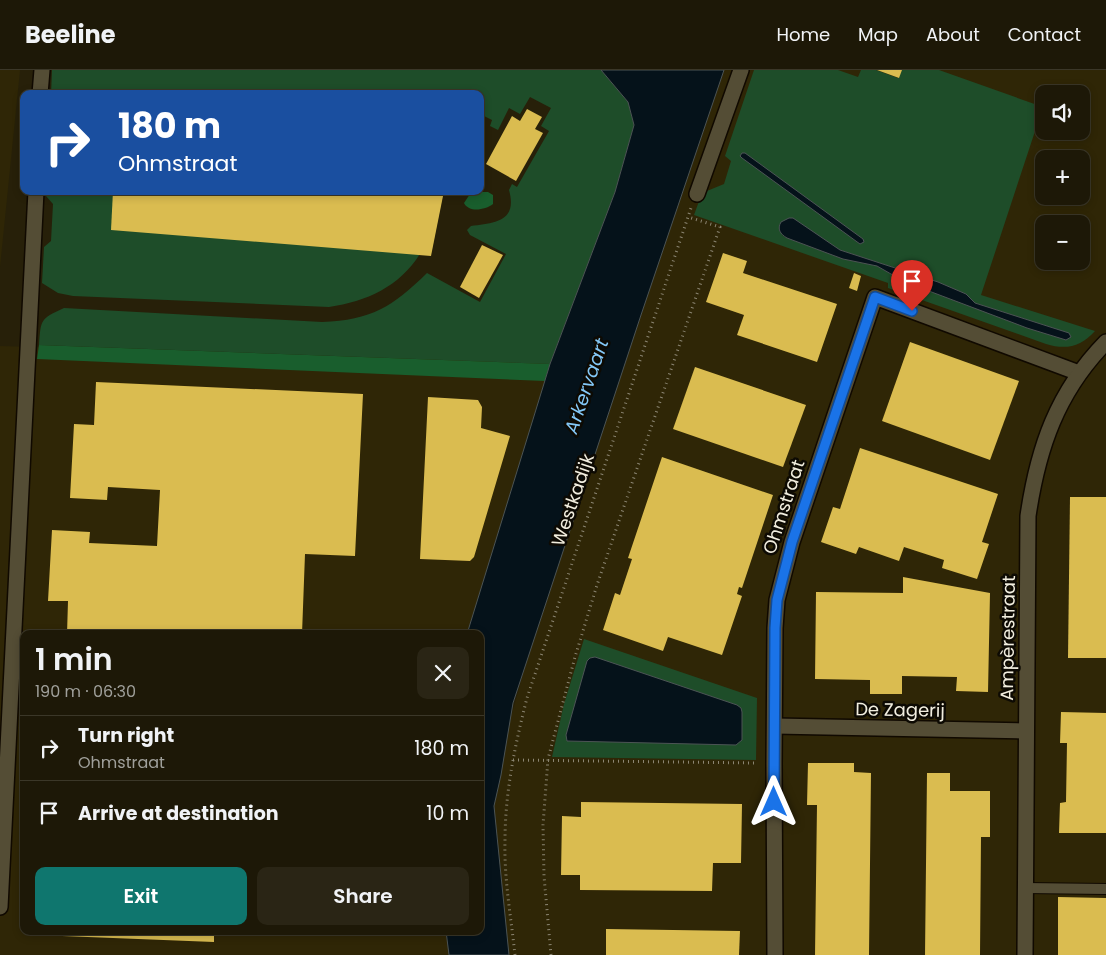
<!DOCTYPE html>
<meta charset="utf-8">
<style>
:root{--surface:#1d1807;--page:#2a2515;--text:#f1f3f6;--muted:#a0a09b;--line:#3b3728;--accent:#0f766e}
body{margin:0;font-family:Poppins,sans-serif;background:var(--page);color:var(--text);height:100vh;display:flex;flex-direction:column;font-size:19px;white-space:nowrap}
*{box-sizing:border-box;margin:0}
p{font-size:16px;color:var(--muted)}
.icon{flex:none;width:28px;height:28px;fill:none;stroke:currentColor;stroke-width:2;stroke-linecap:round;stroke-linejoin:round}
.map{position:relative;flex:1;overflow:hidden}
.side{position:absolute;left:20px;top:560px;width:464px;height:305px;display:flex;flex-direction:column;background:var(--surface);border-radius:10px;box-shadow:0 2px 8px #0003,0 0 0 1px var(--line)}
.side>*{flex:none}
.guide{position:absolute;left:20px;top:20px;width:464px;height:105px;border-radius:10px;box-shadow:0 2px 8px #0003,0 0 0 1px var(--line);background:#1a4fa0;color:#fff;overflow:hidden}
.fabs{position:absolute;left:1035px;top:15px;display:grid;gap:10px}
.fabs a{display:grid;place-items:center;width:55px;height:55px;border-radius:10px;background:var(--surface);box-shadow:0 2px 8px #0003,0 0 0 1px var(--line);font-size:25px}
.pin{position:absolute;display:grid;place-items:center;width:42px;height:42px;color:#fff;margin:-51px -21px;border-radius:50% 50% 50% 0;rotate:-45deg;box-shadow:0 0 5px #0007}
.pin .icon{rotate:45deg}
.me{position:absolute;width:55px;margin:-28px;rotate:0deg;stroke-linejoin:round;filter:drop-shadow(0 0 4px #0008)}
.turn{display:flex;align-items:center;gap:18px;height:105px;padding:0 15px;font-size:22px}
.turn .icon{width:65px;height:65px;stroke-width:2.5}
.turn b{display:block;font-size:35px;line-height:42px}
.round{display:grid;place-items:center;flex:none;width:52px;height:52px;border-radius:10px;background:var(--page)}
.summary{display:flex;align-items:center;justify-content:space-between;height:85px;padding:0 15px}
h1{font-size:30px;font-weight:600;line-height:38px}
.action{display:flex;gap:10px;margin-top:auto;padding:10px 15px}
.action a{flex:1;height:58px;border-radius:10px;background:var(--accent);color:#fff;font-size:20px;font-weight:600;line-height:58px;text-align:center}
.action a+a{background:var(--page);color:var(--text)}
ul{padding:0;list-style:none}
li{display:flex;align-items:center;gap:15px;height:65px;padding:0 15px;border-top:1px solid var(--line)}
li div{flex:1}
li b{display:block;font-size:19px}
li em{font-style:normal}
header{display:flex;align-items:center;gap:30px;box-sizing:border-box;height:70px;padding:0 25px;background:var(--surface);border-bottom:1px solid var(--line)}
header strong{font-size:24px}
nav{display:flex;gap:28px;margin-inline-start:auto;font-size:18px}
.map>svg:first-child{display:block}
.built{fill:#2f2606;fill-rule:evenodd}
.green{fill:#1e4d29;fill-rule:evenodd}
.forest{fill:#195e2d}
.water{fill:#05121a;stroke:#4c5455}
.building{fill:#dabc50}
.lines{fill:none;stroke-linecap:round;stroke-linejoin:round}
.service-casing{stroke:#100900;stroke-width:12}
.minor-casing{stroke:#100900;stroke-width:18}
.tertiary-casing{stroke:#100900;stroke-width:18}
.path{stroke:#8c8673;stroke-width:3;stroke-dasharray:1 4;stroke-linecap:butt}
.service{stroke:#544d35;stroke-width:10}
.minor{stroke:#544d35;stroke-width:15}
.tertiary{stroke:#544d35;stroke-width:15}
.route-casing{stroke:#114b97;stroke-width:12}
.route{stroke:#1a73e8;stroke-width:9}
.labels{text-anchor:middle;stroke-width:5;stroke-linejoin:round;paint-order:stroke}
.street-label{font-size:18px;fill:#f2eedf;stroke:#0d0a03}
.water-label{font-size:19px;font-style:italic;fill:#84c8f7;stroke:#0d0a03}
</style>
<header>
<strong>Beeline</strong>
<nav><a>Home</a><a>Map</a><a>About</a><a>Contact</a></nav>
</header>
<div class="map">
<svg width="1106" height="885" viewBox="0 0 1106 885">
<rect width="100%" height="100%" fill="#272009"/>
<g class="built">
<polygon points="0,0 20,0 0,197"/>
<path d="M 717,0 L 1106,0 L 1106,885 L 497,885 L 483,749 L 592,353 ZM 1044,24 L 1081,24 L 1081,61 L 1044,61 ZM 1044,89 L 1081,89 L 1081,126 L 1044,126 ZM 1044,154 L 1081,154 L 1081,191 L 1044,191 Z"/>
<polygon points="0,276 556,293 478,564 24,564 24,861 458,861 460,885 0,885"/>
</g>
<g class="green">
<path d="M 52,0 L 601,0 L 628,32 L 634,55 L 615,122 L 550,294 L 39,275 C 41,249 40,249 64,238 L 322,252 C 372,250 392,237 427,203 L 480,232 L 506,184 L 470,165 L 467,160 L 471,156 C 494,153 518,152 509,120 L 512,114 L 517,117 L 549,61 L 541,56 L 551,38 L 530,27 L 520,44 L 509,38 L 498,60 L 490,56 L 492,50 L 484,46 L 480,53 L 480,24 L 51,24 Z"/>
<path d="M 754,0 L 838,0 L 858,7 L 861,0 L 876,0 L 898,8 L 902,0 L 939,0 L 1043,37 L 981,225 L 1095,261 C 1081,277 1066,280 1046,274 L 888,218 L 888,213 L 694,145 L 702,123 L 724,114 L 731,91 L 725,86 ZM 782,165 L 827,172 L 840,180 L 938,212 L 966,224 L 975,233 L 1068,263 L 1066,270 L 1027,258 L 905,212 L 877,196 L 843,189 L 787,168 Z"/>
<path d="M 46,121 L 445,121 C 438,139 433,158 425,175 C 405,214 370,231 329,237 L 73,226 L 58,223 L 42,213 L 44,177 L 51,171 L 53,134 L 46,126 Z"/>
<polygon points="584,569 757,628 756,690 552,687 564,634"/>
</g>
<g class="forest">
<path d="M 476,122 L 488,122 L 493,125 L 493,134 C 485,140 469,143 464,133 L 470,124 Z"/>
<polygon points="39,275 550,294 545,311 37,289"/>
</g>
<g class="water">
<polygon points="601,0 724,0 641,245 513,633 501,705 494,736 509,885 449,885 446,861 480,861 480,564 467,564 550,294 615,122 634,55 628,32"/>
<polygon points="742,83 745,83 863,169 864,172 860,174 742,88 740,86"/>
<path d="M 789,148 L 793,148 L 840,180 L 938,212 L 966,224 L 975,233 L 1069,263 L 1071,267 L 1066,270 L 1027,258 L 905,212 L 877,196 L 843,189 L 787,168 C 780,164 777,159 781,152 Z"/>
<polygon points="595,587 737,635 741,638 742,642 742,670 736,675 567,671 566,665 587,591 590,588"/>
</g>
<g class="building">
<polygon points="877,0 902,0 899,8"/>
<polygon points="527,39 542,47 535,59 543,63 516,111 486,94 512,46 520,51"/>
<polygon points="113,121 444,121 431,186 111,160"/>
<polygon points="482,175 503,185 479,228 460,217"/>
<polygon points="723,183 747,191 743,203 837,234 817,292 737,265 744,245 706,232"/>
<polygon points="854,203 861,206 857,221 849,218"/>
<polygon points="910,272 1019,311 990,390 882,351"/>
<polygon points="695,297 806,335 783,397 673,359"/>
<polygon points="96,312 363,324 355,486 305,484 302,564 67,564 68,531 48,531 52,460 90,462 89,473 157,476 160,420 108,417 107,430 70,428 74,354 94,355"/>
<polygon points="428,327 478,330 482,337 481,358 510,366 474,487 470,491 420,489"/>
<polygon points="860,378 998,424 982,472 989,474 977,509 942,498 944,490 904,477 899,491 859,477 856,484 821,472 833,437 840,439"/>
<polygon points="662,387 773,425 742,518 739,517 737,524 742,526 722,585 668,567 663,581 603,560 615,523 620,525 632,489 628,488"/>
<polygon points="1070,427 1106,427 1106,588 1068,588"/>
<polygon points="903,507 990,523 988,622 956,621 957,607 902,606 902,624 870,624 870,610 815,609 816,522 903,523"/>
<polygon points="1061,642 1106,643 1106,763 1059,763 1060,733 1066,732 1067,673 1060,673"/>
<polygon points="808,693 854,693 854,702 871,703 869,885 815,885 817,735 807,735"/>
<polygon points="927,703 950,703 950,721 990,721 990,767 981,767 980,885 925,885"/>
<polygon points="581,732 742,734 741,793 713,793 712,821 580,820 580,805 561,805 562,746 581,747"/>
<polygon points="1058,827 1106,828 1106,885 1058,885"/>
<polygon points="606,859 740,861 739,885 606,885"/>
<polygon points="38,861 214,861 214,872 37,865"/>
</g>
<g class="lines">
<g class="service-casing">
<polyline id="service" points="1025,818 1106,819"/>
</g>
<g class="minor-casing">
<g id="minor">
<polyline points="697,124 741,0"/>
<polyline points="775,656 1025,661"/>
<polyline points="775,885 774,693 775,558 777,530 792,472 875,227 1079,303"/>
<path d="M 1025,885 L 1028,446 C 1038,378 1057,322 1106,272"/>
</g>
</g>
<g class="tertiary-casing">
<g id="tertiary">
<polyline points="40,24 42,0"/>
<polyline points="0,837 36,121"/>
</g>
</g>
<g class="path">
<polyline points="513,690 757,693"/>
<path d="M 515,885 C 511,847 504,809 505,771 C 505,722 515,675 527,628 L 691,138"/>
<polyline points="551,885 544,806 543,755 548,689 575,587 597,515 720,157 688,147"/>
</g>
<use href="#service" class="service"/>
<use href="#minor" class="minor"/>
<use href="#tertiary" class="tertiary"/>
</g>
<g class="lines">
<g class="route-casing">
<polyline id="route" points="774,732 775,558 777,530 792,472 875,227 912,241"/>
</g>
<use href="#route" class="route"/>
</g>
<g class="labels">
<g class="street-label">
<text transform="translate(573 430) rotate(-71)" y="6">Westkadijk</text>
<text transform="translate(784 437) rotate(-72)" y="6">Ohmstraat</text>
<text transform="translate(1008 568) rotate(-89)" y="6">Ampèrestraat</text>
<text transform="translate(900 640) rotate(1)" y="6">De Zagerij</text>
</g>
<g class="water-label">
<text transform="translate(586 316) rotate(-71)" y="7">Arkervaart</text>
</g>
</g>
</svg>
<div class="fabs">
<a><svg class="icon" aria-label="sound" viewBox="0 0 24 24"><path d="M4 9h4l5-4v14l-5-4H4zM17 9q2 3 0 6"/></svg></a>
<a>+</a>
<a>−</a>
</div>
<div class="pin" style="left:912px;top:241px;background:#d93025"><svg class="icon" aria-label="arrive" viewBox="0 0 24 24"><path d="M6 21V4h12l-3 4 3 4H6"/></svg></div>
<svg class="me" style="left:774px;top:732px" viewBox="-20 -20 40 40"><path d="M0-17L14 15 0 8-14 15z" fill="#1a73e8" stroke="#fff" stroke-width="4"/></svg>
<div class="guide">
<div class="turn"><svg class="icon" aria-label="right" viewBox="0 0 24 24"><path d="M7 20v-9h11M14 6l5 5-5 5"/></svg><div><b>180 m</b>Ohmstraat</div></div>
</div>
<section class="side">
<div class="summary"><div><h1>1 min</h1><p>190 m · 06:30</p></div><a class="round"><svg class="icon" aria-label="close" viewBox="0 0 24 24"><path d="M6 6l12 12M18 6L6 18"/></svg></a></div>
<ul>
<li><svg class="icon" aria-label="right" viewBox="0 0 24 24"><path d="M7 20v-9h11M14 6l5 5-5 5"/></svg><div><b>Turn right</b><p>Ohmstraat</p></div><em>180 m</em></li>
<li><svg class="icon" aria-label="arrive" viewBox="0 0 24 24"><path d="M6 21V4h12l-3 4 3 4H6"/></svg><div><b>Arrive at destination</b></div><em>10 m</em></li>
</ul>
<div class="action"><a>Exit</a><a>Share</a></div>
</section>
</div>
